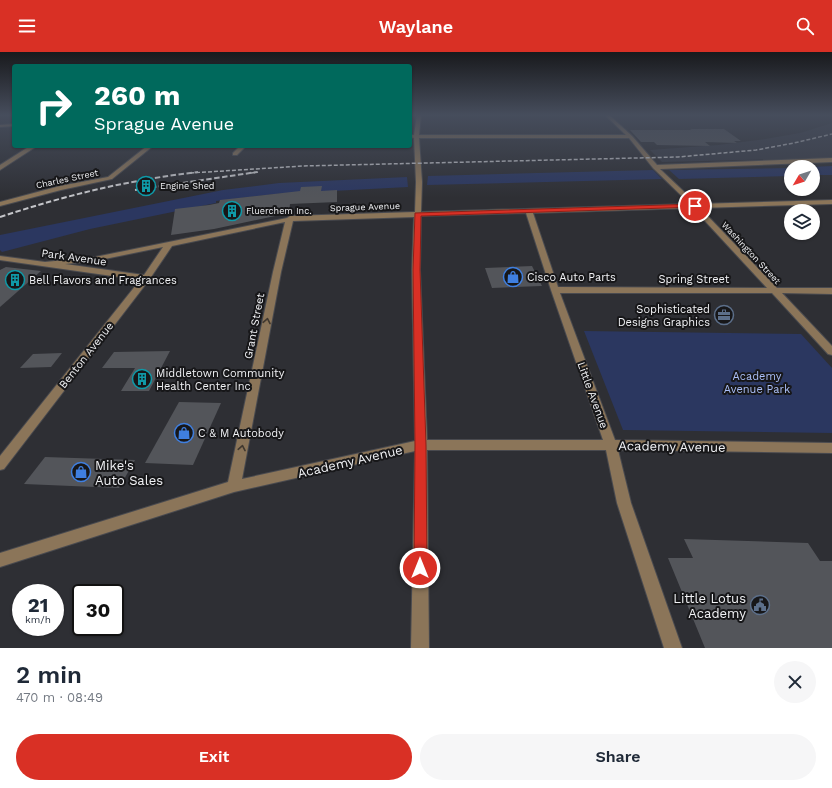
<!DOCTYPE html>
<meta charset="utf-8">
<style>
:root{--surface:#fff;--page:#f6f6f7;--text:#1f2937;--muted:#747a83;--accent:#d93025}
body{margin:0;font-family:"Work Sans",sans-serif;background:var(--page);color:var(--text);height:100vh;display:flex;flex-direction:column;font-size:15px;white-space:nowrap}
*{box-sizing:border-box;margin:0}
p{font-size:13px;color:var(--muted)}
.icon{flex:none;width:22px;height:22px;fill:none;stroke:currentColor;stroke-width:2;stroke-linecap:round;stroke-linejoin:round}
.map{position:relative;height:596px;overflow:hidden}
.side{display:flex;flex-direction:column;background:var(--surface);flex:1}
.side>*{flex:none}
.banner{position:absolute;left:12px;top:12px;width:400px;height:84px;border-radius:4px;box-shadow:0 1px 3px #0004;background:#00695c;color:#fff;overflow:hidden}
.needle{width:26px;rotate:231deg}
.controls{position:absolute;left:784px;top:108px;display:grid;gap:8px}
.controls a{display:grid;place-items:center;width:36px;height:36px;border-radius:50%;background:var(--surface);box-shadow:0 1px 3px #0004;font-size:20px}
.speed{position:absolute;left:12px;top:532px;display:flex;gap:8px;font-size:20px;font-weight:700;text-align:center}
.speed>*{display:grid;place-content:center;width:52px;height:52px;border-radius:50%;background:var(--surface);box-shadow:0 1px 3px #0004;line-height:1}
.speed small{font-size:10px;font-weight:400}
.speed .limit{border:2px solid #111;border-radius:6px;background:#fff;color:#111}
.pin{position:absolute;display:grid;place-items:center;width:34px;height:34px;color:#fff;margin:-17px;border:2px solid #fff;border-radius:50%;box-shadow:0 1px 4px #0007}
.me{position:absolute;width:44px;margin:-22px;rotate:0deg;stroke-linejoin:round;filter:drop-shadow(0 0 3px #0008)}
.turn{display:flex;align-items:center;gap:14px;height:84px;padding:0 16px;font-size:18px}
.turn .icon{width:52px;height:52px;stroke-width:2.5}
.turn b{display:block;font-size:28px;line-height:34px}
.round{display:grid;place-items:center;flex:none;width:42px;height:42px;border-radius:21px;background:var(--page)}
.overview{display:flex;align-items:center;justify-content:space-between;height:68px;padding:0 16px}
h1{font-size:24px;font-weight:600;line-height:30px}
.primary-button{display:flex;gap:8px;margin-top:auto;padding:8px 16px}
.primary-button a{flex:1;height:46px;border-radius:24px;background:var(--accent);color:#fff;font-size:16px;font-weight:600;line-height:46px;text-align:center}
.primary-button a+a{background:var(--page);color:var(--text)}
header{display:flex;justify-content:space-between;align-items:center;height:52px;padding:0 16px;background:var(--accent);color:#fff;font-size:18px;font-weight:600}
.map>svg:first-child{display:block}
.built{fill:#383b45}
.green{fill:#2b3760}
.building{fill:#53555a}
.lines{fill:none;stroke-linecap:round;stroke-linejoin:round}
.minor-casing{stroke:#494a4f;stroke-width:2}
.minor{fill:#8b7559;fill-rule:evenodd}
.rail-far1{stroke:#c4c5c9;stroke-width:1.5;stroke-dasharray:4 2;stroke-linecap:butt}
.rail{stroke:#c4c5c9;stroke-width:2;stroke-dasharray:5.5 2.5;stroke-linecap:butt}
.oneway{stroke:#40382f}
.route{fill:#d93025;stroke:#8d1f18}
.labels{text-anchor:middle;stroke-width:4;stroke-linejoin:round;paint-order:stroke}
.far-street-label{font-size:9px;fill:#f1f2f5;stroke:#171719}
.far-poi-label{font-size:9px;fill:#f1f2f5;stroke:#171719;text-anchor:start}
.street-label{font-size:11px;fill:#f1f2f5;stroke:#171719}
.poi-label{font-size:11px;fill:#f1f2f5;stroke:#171719;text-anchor:start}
.park-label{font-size:11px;fill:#abbff7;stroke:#171719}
.near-street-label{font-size:13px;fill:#f1f2f5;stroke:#171719}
.near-poi-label{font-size:13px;fill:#f1f2f5;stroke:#171719;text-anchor:start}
</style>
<header><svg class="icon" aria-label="menu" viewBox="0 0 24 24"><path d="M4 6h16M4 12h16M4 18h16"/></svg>Waylane<svg class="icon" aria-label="search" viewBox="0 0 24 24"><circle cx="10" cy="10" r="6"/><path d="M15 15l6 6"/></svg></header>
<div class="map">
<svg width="832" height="596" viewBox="0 0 832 596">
<rect width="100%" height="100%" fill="#2e2f34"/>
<polygon class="built" points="832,71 832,106 662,110 650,98 718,93 765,87 800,81"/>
<g class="green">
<polygon points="832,114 832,123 813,123 813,115 811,115"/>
<polygon points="791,116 791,124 679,127 669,118"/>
<polygon points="653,118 662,127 427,133 428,124"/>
<polygon points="407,125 408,135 276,142 216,149 216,151 90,177 2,200 0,198 0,183 223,138 279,131"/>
<polygon points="584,279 801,282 832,316 832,381 623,378"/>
</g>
<g class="building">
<polygon points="690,77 724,77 741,89 734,89 737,91 705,90 710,94 657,93 654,90 641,90 630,78 692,78"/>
<polygon points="322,134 321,139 337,138 337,150 290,152 289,161 214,177 171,183 175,157 209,153 219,151 220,148 300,139 301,135"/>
<polygon points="532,214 542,234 492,236 485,216"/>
<polygon points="6,215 41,219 0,255 0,218"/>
<polygon points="170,299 149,339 121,339 135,316 102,316 114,300"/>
<polygon points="62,301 51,315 20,316 33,302"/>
<polygon points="179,350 221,351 193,413 145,411"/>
<polygon points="45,405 135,408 119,436 24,432"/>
<polygon points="684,487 808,491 820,509 832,509 832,596 705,596 668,506 693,506"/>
</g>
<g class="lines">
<g class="minor-casing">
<g id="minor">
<path d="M 417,63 L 421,63 L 419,83 L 626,83 L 605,63 L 609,63 L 632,84 L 657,113 L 832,106 L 832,110 L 660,117 L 697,152 L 832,148 L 832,152 L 700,156 L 777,236 L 832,236 L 832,242 L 782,241 L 832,294 L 832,303 L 828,302 L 772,241 L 560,241 L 615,388 L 832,391 L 832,401 L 618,398 L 631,451 L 682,596 L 664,596 L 617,451 L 606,398 L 427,398 L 429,596 L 411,596 L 415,399 L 234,440 L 0,515 L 0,501 L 228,430 L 273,220 L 285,170 L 172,194 L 149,228 L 4,417 L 0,418 L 0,404 L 140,228 L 0,208 L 0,204 L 45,210 L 95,205 L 287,166 L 290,164 L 415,160 L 416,130 L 414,86 L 410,85 L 410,83 L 414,83 ZM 419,86 L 629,86 L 653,116 L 690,152 L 421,160 L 422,130 ZM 693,156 L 767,236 L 558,235 L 533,161 ZM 526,161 L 551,238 L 603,388 L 427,388 L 420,218 L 421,164 ZM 414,165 L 412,218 L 415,389 L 242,427 L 281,220 L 293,169 ZM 163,195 L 144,223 L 65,212 L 95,209 Z"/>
<polygon points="14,72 14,74 0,75 0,73"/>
<polygon points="30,94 37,94 0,118 0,113"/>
<polygon points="147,94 153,94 112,127 61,138 0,154 0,150 60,134 108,125"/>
<polygon points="240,94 246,94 237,103 233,103 233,101"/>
</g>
</g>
<use href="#minor" class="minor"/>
<g class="rail-far1">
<polyline points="190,121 302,114 678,105 756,98 794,91 832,82"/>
<polyline points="251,121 258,120"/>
</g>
<g class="rail">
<polyline points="135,138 257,120"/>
<path d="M 0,165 C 67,143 128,128 198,120"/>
</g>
</g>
<defs><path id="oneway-chevron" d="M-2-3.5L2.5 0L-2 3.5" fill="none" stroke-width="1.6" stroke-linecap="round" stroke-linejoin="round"/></defs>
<g class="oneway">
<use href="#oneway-chevron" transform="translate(267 269) rotate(-79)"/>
<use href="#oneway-chevron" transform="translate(242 396) rotate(-79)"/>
</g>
<linearGradient id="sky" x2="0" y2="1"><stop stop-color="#191a1d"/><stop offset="0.43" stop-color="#464d5c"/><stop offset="1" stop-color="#464d5c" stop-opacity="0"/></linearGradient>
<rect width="832" height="146" fill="url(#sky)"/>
<polygon class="route" points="695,152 698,154 697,155 421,164 420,218 426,393 427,516 425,521 420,523 416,521 414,516 415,393 413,218 415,161"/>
<defs>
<g id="building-ring" transform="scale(1)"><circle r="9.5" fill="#171719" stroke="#0f9aa8" stroke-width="1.5"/><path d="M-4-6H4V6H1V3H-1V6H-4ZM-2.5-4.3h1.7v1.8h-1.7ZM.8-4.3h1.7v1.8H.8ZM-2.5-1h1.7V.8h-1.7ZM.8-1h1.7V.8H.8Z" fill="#0f9aa8"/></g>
<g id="shop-ring" transform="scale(1)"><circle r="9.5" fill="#171719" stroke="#3f7fe0" stroke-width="1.5"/><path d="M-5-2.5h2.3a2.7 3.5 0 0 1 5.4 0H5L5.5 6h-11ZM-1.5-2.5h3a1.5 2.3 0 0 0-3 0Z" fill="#3f7fe0"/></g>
<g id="office-ring" transform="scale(1)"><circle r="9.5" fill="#171719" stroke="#5c6f8a" stroke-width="1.5"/><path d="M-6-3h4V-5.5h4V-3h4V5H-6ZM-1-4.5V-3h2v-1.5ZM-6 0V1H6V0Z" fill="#5c6f8a"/></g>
<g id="civic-ring" transform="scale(1)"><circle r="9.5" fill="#171719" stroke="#5c6f8a" stroke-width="1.5"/><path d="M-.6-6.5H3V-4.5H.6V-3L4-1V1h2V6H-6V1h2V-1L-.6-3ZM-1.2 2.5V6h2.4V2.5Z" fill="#5c6f8a"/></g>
</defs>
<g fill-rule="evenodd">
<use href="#building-ring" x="146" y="134"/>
<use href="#building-ring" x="232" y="159"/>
<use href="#shop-ring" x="513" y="225"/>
<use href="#building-ring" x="15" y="228"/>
<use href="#office-ring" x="724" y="263"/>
<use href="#building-ring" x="142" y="327"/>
<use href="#shop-ring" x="184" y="381"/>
<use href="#shop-ring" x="81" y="420"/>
<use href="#civic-ring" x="760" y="553"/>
</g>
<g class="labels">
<g class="far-street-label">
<text transform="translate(67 127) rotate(-12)" y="3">Charles Street</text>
<text transform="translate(365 155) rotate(-2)" y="3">Sprague Avenue</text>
<text transform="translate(751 201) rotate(47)" y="3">Washington Street</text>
</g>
<g class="far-poi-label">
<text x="160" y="137">Engine Shed</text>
<text x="246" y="162">Fluerchem Inc.</text>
</g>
<g class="street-label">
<text transform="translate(74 205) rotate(8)" y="4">Park Avenue</text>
<text x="694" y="231">Spring Street</text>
<text transform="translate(254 274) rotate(-79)" y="4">Grant Street</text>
<text transform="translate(86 303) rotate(-52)" y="4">Benton Avenue</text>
<text transform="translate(593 343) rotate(70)" y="4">Little Avenue</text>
</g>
<g class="poi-label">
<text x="527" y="229">Cisco Auto Parts</text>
<text x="29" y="232">Bell Flavors and Fragrances</text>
<text x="710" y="261" text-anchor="end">Sophisticated<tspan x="710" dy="13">Designs Graphics</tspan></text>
<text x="156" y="325">Middletown Community<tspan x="156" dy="13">Health Center Inc</tspan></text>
<text x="198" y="385">C &amp; M Autobody</text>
</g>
<g class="park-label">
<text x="757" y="328">Academy<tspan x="757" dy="13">Avenue Park</tspan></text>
</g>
<g class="near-street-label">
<text transform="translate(672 394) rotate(1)" y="5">Academy Avenue</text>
<text transform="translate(350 409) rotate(-13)" y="5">Academy Avenue</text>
</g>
<g class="near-poi-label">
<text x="95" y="418">Mike's<tspan x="95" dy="15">Auto Sales</tspan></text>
<text x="746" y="551" text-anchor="end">Little Lotus<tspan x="746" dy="15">Academy</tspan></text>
</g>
</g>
</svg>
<div class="controls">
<a><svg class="needle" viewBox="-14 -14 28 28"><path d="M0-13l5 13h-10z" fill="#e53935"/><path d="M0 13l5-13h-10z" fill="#747a83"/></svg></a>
<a><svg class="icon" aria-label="layers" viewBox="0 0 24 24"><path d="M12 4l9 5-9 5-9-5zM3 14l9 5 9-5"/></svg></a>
</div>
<div class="speed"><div>21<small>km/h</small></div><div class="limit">30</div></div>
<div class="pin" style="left:695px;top:154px;background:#d93025"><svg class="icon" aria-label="arrive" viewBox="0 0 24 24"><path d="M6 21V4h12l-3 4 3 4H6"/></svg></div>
<svg class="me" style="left:420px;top:516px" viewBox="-20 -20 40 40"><circle r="17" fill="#d93025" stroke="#fff" stroke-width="3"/><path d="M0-11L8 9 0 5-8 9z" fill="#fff"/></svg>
<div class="banner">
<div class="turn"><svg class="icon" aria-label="right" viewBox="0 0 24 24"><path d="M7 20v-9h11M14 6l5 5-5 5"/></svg><div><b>260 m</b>Sprague Avenue</div></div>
</div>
</div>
<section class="side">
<div class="overview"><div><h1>2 min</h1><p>470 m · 08:49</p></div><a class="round"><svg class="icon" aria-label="close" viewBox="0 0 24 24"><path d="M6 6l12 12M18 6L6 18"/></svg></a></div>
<div class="primary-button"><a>Exit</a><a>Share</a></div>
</section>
